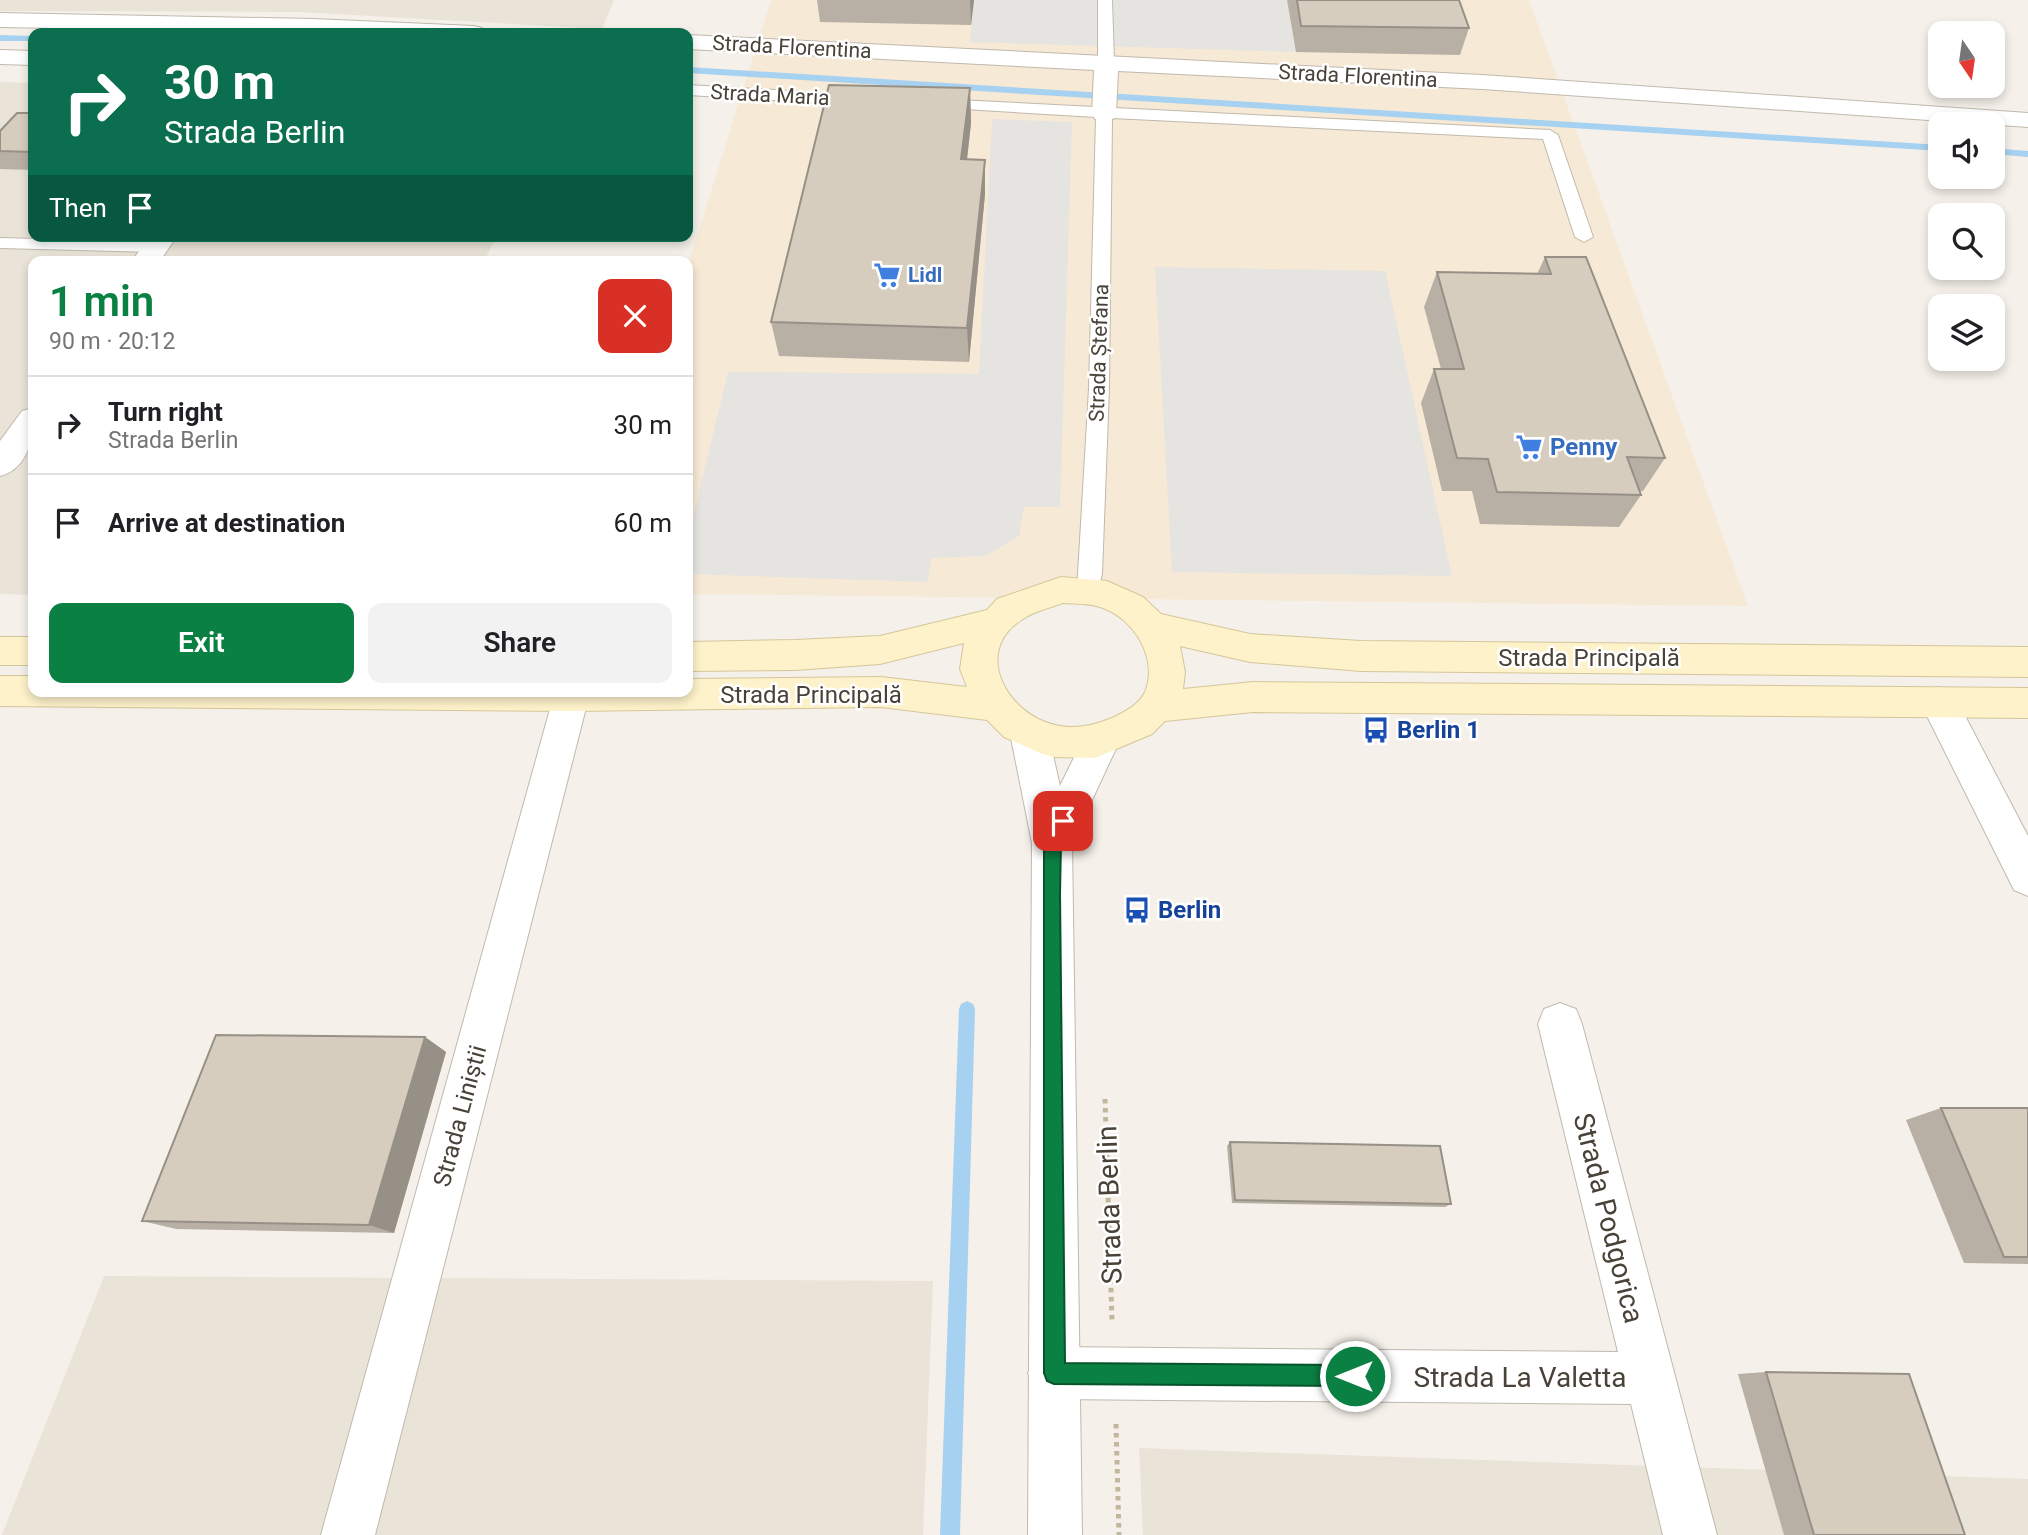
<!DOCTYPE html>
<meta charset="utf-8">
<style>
:root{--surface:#fff;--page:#f2f2f2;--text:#202124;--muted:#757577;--line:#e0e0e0;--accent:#0b8043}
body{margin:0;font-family:Roboto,sans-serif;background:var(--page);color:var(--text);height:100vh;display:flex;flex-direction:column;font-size:26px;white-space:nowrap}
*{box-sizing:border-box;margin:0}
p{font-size:23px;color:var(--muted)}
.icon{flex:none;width:38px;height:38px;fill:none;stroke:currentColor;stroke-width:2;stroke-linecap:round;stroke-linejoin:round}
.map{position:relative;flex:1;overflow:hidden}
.drawer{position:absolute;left:28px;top:256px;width:665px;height:441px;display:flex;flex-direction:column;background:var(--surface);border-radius:14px;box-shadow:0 4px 10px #0003}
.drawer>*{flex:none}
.guide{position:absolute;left:28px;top:28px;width:665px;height:214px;border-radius:14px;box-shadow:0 4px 10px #0003;background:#0b6e4f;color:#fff;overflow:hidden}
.needle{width:46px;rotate:167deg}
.controls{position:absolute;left:1928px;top:21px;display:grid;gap:14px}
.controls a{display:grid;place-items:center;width:77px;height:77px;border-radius:14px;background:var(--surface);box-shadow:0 4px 10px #0003;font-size:35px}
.pin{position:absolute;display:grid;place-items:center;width:60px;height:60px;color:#fff;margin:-30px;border-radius:14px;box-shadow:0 4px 10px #0006}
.me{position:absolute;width:77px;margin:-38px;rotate:270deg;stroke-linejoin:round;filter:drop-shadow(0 0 5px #0008)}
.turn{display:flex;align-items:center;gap:24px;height:147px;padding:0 21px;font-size:32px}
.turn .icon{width:91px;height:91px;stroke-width:2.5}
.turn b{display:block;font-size:49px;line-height:60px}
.then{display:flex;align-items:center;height:66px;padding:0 21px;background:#0003;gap:14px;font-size:26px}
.round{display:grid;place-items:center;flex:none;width:74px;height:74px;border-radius:14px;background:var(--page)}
.summary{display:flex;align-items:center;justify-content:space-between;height:119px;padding:0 21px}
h1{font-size:42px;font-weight:600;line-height:52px;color:var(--accent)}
.button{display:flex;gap:14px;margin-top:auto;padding:14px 21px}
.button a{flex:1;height:80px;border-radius:14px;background:var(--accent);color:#fff;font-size:28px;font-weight:600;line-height:80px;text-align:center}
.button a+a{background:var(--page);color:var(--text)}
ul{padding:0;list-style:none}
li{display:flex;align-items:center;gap:21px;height:98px;padding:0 21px;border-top:2px solid var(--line)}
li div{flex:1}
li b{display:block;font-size:26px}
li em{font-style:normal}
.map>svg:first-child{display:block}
.residential{fill:#e9e3d8}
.commercial{fill:#f6e9d5}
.parking{fill:#e6e4e1}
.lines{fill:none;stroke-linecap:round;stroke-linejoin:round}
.stream{fill:#a7d1f0;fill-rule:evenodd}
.service-casing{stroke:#c0b9ac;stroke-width:2}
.minor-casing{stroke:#c0b9ac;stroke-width:2}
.tertiary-casing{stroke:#c0b9ac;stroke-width:2}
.secondary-casing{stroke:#d4c69a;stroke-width:2}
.path{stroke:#c2b69d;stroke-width:5;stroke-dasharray:4.5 4.5;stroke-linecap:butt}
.service{fill:#fff;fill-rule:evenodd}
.minor{fill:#fff;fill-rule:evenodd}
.tertiary{fill:#fff;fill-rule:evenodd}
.secondary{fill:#fef2ca;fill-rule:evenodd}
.wall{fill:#b8b0a4}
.shaded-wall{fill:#969086}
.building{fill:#d6cdbf;stroke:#969086;stroke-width:2}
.route{fill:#0b8043;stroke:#07532c;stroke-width:2}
.labels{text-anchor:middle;stroke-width:5;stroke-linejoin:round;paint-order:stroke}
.far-street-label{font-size:21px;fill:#494238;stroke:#fff}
.far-shop-label{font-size:21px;font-weight:bold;fill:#366cbe;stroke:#fff;text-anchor:start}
.shop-label{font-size:24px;font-weight:bold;fill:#366cbe;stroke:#fff;text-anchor:start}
.street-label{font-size:24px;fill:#494238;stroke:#fff}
.transit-label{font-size:24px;font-weight:bold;fill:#164399;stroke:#fff;text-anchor:start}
.near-street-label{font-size:28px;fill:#494238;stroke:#fff}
</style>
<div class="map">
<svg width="2028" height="1535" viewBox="0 0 2028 1535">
<rect width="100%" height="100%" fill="#f5f1ea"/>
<g class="residential">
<polygon points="0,0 614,0 602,29 299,12 0,11"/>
<polygon points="0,82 33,83 33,236 497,236 484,261 33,261 33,595 0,594"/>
<polygon points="104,1276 933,1281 923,1535 2,1535"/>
<polygon points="1139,1448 2028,1479 2028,1535 1143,1535"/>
</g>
<polygon class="commercial" points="771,0 1529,0 1748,606 688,594 688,265"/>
<g class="parking">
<polygon points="974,0 1287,0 1296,52 970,42"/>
<polygon points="992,119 1072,122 1060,507 1024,507 1019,536 985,556 931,558 928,582 688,574 688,538 728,372 979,374"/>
<polygon points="1155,267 1385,271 1452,576 1172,572"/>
</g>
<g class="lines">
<g class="stream">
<polygon points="0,35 33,36 33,41 0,41"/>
<polygon points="688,67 1941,145 1941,151 688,73"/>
<polygon points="1993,148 2028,151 2028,157 1993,154"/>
<polygon points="967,1001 973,1004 975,1009 960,1535 940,1535 959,1009 961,1004"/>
</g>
<g class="service-casing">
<g id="service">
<polygon points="1098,0 1112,0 1114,63 1106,68 1098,63"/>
<polygon points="688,85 858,95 866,100 858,105 688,95"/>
<polygon points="937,99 1550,130 1558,135 1593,237 1584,242 1575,237 1543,139 1112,118 1109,388 1102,574 1096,597 1088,600 1080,597 1077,591 1089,388 1096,117 931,107 929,104 931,101"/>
<polygon points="0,238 155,242 164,247 155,252 0,248"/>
</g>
</g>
<g class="minor-casing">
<g id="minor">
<polygon points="0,13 313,19 474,26 482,28 485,33 322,33 0,27"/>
<polygon points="688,35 1482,75 2028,113 2028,127 1482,89 1118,71 1116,114 1113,119 1104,121 1095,119 1092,114 1094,70 688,49"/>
<polygon points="0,50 33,51 33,65 0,64"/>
<polygon points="150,236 177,236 160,261 132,261"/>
<path d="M 33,408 C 34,435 30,468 0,476 L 0,441 L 22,411 Z"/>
<polygon points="1939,687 1952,691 2028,836 2028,896 2014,890 1920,702 1926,691"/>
<polygon points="555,691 587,691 589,696 375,1535 321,1535"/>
<polygon points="1560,1003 1576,1009 1582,1024 1717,1535 1663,1535 1631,1404 1054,1399 1036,1391 1028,1373 1036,1355 1054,1347 1618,1352 1538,1024 1544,1009"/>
</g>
</g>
<g class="tertiary-casing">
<polygon id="tertiary" points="1029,717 1042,722 1048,733 1060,786 1088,729 1101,724 1114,729 1120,740 1072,843 1082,1535 1028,1535 1032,843 1010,733 1016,722"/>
</g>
<g class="secondary-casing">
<g id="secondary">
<path d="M 1061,577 L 1107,581 L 1143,597 L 1161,614 L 1250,634 L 1361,641 L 2028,647 L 2028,677 L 1361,671 L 1250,662 L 1180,646 L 1185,672 L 1183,689 L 1253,682 L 2028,688 L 2028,718 L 1253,712 L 1165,721 L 1152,734 L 1095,758 L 1053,757 L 1040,753 L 1004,737 L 987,720 L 881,707 L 571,711 L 0,706 L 0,676 L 33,676 L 33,691 L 688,691 L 688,679 L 881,677 L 967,687 L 960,669 L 964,643 L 880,664 L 795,670 L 688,671 L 688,642 L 795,640 L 880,636 L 987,610 L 997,599 ZM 1063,603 C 1075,604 1088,603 1100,607 C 1133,617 1159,658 1145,692 C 1139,705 1124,712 1112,718 C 1095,725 1074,730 1055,725 C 1007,714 971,651 1023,619 C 1034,611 1050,608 1063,603 Z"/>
<rect x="0" y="637" width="33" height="28"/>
</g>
</g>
<g class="path">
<polyline points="1105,1099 1112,1321"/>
<polyline points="1116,1424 1119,1535"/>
</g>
<use href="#service" class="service"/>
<use href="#minor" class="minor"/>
<use href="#tertiary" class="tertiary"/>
<use href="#secondary" class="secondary"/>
</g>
<g class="wall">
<polygon points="817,0 974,0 971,25 820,22"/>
<polygon points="1287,0 1459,0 1469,28 1460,55 1296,52"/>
<polygon points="970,88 971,123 967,159 985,160 985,194 969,362 779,356 771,322"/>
<polygon points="33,113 33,170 0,169 0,131"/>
<polygon points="1545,257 1665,458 1643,491 1639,491 1641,495 1619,527 1480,524 1472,491 1442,491 1421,403 1434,369 1441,369 1424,307 1437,272 1537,274"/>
<polygon points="425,1037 446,1052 394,1233 176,1229 142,1221"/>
<polygon points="1941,1108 2028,1108 2028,1264 1964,1263 1906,1120"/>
<polygon points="1230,1142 1451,1204 1445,1207 1232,1203 1227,1146"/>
<polygon points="1766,1372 1965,1535 1784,1535 1738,1374"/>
</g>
<g class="shaded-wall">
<polygon points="970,0 974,0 971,25"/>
<polygon points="970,88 971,123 963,194 961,159"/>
<polygon points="985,160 985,194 969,362 967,328"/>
<polygon points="425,1037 446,1052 394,1233 369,1225"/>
</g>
<g class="building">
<polygon points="1297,0 1459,0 1469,28 1301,26"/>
<polygon points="829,85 970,88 961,159 985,160 967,328 771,322"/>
<polygon points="17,113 33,113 33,152 0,151 0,131"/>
<polygon points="1545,257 1586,257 1665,458 1627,457 1641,495 1497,492 1488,459 1457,458 1434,369 1464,369 1437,272 1551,274"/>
<polygon points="216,1035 425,1037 369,1225 142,1221"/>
<polygon points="1941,1108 2028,1108 2028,1257 2004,1257"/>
<polygon points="1230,1142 1440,1146 1451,1204 1235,1200"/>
<polygon points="1766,1372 1909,1374 1965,1535 1814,1535"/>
</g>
<polygon class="route" points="1063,813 1069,815 1071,821 1061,843 1060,894 1065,1363 1355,1365 1363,1368 1366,1376 1363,1383 1355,1386 1054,1384 1047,1381 1044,1373 1044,843 1057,815"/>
<defs>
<g id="supermarket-bare" transform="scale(2.1)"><path d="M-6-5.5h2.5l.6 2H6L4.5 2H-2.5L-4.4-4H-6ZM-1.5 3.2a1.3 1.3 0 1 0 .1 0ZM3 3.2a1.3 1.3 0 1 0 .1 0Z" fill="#3f7fe0" stroke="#fff" stroke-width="2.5" paint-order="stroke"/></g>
<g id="bus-bare" transform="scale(2.1)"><path d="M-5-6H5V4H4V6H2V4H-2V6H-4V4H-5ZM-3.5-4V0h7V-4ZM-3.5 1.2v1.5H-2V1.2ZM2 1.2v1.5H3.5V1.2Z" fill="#1a4fb4" stroke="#fff" stroke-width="2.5" paint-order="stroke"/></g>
</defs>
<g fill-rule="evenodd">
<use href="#supermarket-bare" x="887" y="275"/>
<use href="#supermarket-bare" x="1529" y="447"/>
<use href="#bus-bare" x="1376" y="730"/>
<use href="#bus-bare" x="1137" y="910"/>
</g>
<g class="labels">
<g class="far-street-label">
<text transform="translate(792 47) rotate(3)" y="7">Strada Florentina</text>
<text transform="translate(1358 76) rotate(3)" y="7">Strada Florentina</text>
<text transform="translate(770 95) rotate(3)" y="7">Strada Maria</text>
<text transform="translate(1099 353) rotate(-88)" y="7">Strada Ștefana</text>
</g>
<g class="far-shop-label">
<text x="908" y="282">Lidl</text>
</g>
<g class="shop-label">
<text x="1550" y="455">Penny</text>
</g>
<g class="street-label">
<text x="1589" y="666">Strada Principală</text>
<text x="811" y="703">Strada Principală</text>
<text transform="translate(460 1116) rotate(-75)" y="8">Strada Liniștii</text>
</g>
<g class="transit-label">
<text x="1397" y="738">Berlin 1</text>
<text x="1158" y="918">Berlin</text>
</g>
<g class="near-street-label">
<text transform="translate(1109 1205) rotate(-92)" y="10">Strada Berlin</text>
<text transform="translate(1609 1218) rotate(76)" y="10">Strada Podgorica</text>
<text x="1520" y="1387">Strada La Valetta</text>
</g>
</g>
</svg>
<div class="controls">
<a><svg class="needle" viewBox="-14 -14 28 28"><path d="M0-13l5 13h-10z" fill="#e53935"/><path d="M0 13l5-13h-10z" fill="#757577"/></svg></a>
<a><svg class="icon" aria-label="sound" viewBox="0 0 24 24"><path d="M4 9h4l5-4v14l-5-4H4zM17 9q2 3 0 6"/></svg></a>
<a><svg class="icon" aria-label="search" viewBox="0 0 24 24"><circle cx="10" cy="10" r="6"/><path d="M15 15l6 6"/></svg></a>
<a><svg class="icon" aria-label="layers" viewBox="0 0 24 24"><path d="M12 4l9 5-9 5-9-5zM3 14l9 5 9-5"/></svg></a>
</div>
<div class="pin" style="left:1063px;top:821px;background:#d93025"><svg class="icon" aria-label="arrive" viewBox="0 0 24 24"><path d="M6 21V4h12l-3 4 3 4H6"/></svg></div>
<svg class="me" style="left:1355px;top:1376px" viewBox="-20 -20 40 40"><circle r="17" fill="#0b8043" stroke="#fff" stroke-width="3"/><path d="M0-11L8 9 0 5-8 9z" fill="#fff"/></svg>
<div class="guide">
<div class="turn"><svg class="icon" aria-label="right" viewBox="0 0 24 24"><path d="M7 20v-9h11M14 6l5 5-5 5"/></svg><div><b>30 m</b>Strada Berlin</div></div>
<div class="then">Then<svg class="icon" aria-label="arrive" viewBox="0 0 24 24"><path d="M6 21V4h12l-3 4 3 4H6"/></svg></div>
</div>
<section class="drawer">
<div class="summary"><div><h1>1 min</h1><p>90 m · 20:12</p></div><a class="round" style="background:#d93025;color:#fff"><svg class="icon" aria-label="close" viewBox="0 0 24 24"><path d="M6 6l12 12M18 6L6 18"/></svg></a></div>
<ul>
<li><svg class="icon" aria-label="right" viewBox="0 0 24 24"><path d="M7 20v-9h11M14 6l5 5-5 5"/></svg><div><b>Turn right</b><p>Strada Berlin</p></div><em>30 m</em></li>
<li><svg class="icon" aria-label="arrive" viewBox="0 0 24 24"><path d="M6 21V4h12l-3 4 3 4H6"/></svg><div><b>Arrive at destination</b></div><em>60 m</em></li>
</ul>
<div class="button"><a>Exit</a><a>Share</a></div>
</section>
</div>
